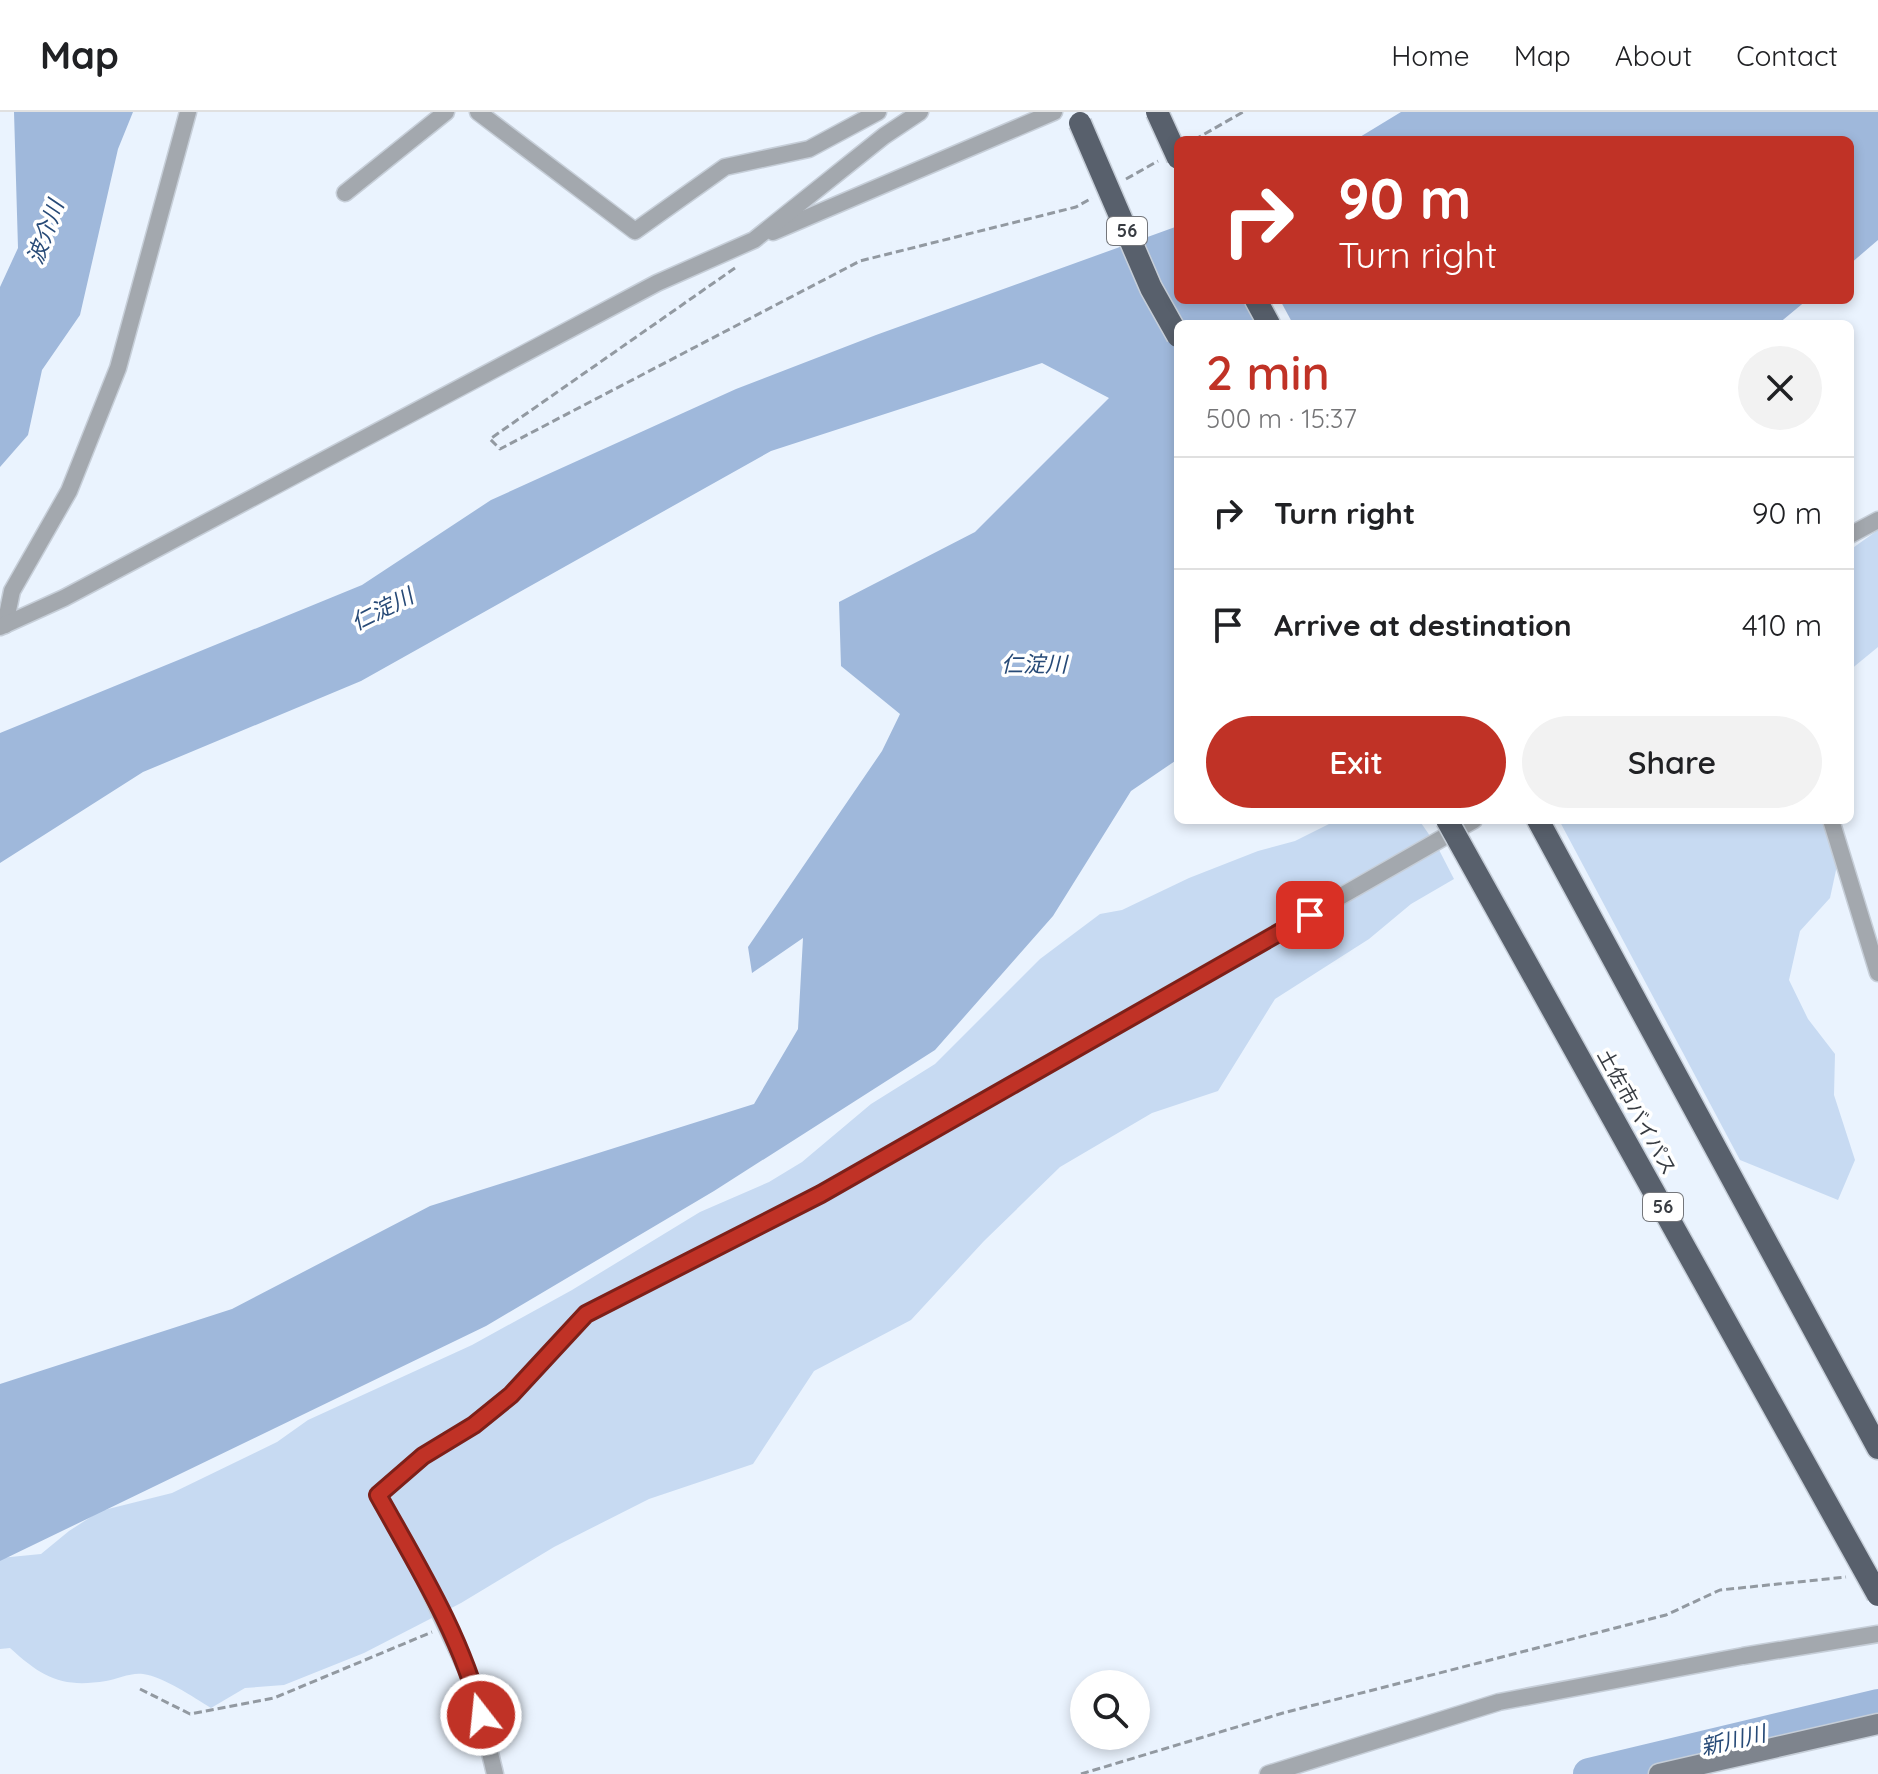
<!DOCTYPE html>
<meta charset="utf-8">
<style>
:root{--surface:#fff;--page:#f2f2f2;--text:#202124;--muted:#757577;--line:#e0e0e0;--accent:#c03226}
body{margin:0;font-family:Quicksand,"Noto Sans JP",sans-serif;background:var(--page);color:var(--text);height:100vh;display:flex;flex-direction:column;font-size:30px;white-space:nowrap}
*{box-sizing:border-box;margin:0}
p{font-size:26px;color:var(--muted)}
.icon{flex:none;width:44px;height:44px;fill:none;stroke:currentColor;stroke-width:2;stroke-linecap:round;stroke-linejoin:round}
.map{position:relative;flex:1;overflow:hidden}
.sheet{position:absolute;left:1174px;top:208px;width:680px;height:504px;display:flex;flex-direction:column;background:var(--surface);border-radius:12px;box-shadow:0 4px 12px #0003}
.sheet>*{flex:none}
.hud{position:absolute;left:1174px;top:24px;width:680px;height:168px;border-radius:12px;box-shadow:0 4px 12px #0003;background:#c03226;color:#fff;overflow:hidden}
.controls{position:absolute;left:1070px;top:1558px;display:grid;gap:16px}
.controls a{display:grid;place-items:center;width:80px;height:80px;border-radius:50%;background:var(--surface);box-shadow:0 4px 12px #0003;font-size:40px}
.pin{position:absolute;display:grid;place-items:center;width:68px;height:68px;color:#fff;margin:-34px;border-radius:16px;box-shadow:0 4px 12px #0006}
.me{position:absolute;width:88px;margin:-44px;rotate:344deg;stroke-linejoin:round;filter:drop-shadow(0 0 6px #0008)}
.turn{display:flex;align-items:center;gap:28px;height:168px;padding:0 32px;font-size:36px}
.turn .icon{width:104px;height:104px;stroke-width:2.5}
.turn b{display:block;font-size:56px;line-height:68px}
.round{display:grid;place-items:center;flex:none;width:84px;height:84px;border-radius:42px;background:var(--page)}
.summary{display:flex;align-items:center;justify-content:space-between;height:136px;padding:0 32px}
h1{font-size:48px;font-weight:600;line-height:60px;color:var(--accent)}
.button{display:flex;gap:16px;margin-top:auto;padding:16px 32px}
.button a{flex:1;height:92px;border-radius:48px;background:var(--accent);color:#fff;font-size:32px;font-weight:600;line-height:92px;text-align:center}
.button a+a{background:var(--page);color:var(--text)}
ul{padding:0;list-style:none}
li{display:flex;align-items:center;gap:24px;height:112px;padding:0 32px;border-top:2px solid var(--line)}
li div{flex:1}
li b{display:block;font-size:30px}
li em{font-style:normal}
header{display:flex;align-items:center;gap:48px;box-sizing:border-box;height:112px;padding:0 40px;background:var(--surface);border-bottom:2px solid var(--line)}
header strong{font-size:38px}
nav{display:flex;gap:44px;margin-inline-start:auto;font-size:28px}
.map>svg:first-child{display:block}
.green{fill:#c7daf2}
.water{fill:#9fb8db}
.pier{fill:#eaf3fe}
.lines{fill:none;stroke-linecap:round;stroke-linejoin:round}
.river{stroke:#9fb8db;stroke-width:32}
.minor-casing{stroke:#c6ced8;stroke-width:19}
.secondary-casing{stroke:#c6ced8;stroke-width:23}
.trunk-casing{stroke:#c6ced8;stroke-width:25}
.path{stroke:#9299a1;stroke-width:3;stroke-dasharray:8 4;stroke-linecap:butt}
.minor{stroke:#a3a8ae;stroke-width:16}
.secondary{stroke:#7e848d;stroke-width:20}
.trunk{stroke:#58606c;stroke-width:22}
.trunk-bridge-casing{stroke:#c6ced8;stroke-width:25;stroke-linecap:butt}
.trunk-bridge{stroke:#58606c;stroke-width:22}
.route-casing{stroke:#7d2019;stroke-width:20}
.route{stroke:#c03226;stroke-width:14}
.labels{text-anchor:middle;stroke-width:7;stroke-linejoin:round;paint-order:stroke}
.shield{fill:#fff;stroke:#74767b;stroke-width:2}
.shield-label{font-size:18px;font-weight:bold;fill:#383c42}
.street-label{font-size:20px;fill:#383c42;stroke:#fff}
.water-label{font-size:22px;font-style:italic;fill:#274a77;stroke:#fff}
</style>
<header>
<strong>Map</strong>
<nav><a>Home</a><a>Map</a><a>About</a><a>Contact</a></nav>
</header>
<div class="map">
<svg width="1878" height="1662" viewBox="0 0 1878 1662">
<rect width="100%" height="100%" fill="#eaf3fe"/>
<g class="green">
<polygon points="1878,418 1878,535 1850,558 1850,438"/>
<path d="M 1337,708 L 1419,708 L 1437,734 L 1454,767 L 1411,792 L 1369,827 L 1275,887 L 1218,979 L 1152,1001 L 1060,1055 L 984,1129 L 911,1208 L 814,1259 L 753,1352 L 649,1387 L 554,1435 L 461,1491 L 364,1541 L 284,1573 L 245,1576 L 211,1596 C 193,1585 164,1565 143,1562 C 132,1560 117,1567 106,1569 C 62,1576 43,1566 10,1536 L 0,1537 L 0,1446 L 41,1442 L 69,1419 L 100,1399 L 172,1381 L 277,1330 L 308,1308 L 472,1233 L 572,1178 L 700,1100 L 769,1070 L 802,1050 L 871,992 L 935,952 L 1040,847 L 1100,802 L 1122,798 L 1189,766 L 1258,739 L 1295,729 Z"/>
<polygon points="1559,708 1833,708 1838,749 1830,786 1800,819 1789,868 1808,907 1835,942 1834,983 1855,1048 1838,1088 1740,1048"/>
</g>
<g class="water">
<polygon points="14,0 133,0 118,37 80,203 42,258 28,323 0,355 0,175 18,136"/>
<polygon points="1401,0 1878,0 1878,128 1850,152 1850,28 1355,28"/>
<polygon points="1178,114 1178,188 1807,188 1778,212 1178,212 1178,647 1131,679 1053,804 935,938 714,1079 486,1214 0,1449 0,1272 232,1197 430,1094 754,992 798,917 803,826 752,861 748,835 882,639 900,602 841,554 839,490 975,420 1109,286 1042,251 771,339 361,569 143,660 0,751 0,621 362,473 491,388 736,277 876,223"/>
</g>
<polygon class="pier" points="1243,188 1280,188 1293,212 1256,212"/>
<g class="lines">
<polyline class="river" points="1589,1662 1878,1593"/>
<g class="minor-casing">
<g id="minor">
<polyline points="478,0 635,119 725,55 809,37 878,0"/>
<polyline points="345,81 446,0"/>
<polyline points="773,120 1054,0"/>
<polyline points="1850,423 1878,408"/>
<polyline points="5,513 12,479 69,379 118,256 188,0"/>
<polyline points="0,515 64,486 657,171 754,128 884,24 920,0"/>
<polyline points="1831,708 1878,861"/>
<polyline points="495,1662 474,1574 418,1454 378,1383 423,1344 474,1313 511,1283 586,1202 821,1082 1474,708"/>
<polyline points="1268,1662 1499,1590 1743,1544 1878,1522"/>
</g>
</g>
<g class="secondary-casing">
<polyline id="secondary" points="1659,1662 1878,1612"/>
</g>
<g class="trunk-casing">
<g id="trunk">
<polyline points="1256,188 1269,212"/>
<polyline points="1538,708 1878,1336"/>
</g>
</g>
<g class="path">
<polyline points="1194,28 1243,0"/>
<polyline points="1126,67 1158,49"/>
<polyline points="735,156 490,327 500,337 860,149 1076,95 1092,86"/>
<polyline points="140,1577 190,1602 274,1586 432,1520"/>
<polyline points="1081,1662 1283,1601 1666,1503 1720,1478 1846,1465"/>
</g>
<use href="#minor" class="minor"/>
<use href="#secondary" class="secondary"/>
<use href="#trunk" class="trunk"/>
<g class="trunk-bridge-casing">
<g id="trunk-bridge">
<polyline points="1157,0 1178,46"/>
<polyline points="1080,11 1151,176 1178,224"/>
<polyline points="1447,708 1878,1483"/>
</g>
</g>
<use href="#trunk-bridge" class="trunk-bridge"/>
</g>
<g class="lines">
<g class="route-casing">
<path id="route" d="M 481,1603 C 462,1525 417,1453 378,1383 L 423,1344 L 474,1313 L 511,1283 L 586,1202 L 821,1082 L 1310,803"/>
</g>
<use href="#route" class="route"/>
</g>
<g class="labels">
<g class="shield">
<rect x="1107" y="105" width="40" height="28" rx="6"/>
<rect x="1643" y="1081" width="40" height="28" rx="6"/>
</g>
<g class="shield-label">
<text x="1127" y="125">56</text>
<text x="1663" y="1101">56</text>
</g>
<g class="street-label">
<text transform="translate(1637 1000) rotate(61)" y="7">土佐市バイパス</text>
</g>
<g class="water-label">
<text transform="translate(45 120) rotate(-70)" y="8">波介川</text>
<text transform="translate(382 497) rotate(-27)" y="8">仁淀川</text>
<text x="1034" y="560">仁淀川</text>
<text transform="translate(1733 1628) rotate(-13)" y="8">新川川</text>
</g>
</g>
</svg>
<div class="controls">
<a><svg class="icon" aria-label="search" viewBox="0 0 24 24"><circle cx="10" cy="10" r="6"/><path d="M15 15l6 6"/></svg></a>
</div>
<div class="pin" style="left:1310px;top:803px;background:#d93025"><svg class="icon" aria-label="arrive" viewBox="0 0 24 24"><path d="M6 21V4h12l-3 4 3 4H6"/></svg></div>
<svg class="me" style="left:481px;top:1603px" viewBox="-20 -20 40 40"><circle r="17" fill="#c03226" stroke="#fff" stroke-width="3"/><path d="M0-11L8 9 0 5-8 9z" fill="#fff"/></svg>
<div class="hud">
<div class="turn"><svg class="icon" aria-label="right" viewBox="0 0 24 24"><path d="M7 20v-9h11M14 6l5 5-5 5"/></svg><div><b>90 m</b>Turn right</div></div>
</div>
<section class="sheet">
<div class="summary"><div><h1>2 min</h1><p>500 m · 15:37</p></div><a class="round"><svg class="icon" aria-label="close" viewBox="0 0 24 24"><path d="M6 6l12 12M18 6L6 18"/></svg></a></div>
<ul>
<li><svg class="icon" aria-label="right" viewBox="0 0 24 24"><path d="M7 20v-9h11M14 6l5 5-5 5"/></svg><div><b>Turn right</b></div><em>90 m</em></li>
<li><svg class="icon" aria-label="arrive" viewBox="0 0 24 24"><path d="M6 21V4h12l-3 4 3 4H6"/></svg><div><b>Arrive at destination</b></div><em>410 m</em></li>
</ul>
<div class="button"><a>Exit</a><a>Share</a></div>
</section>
</div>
